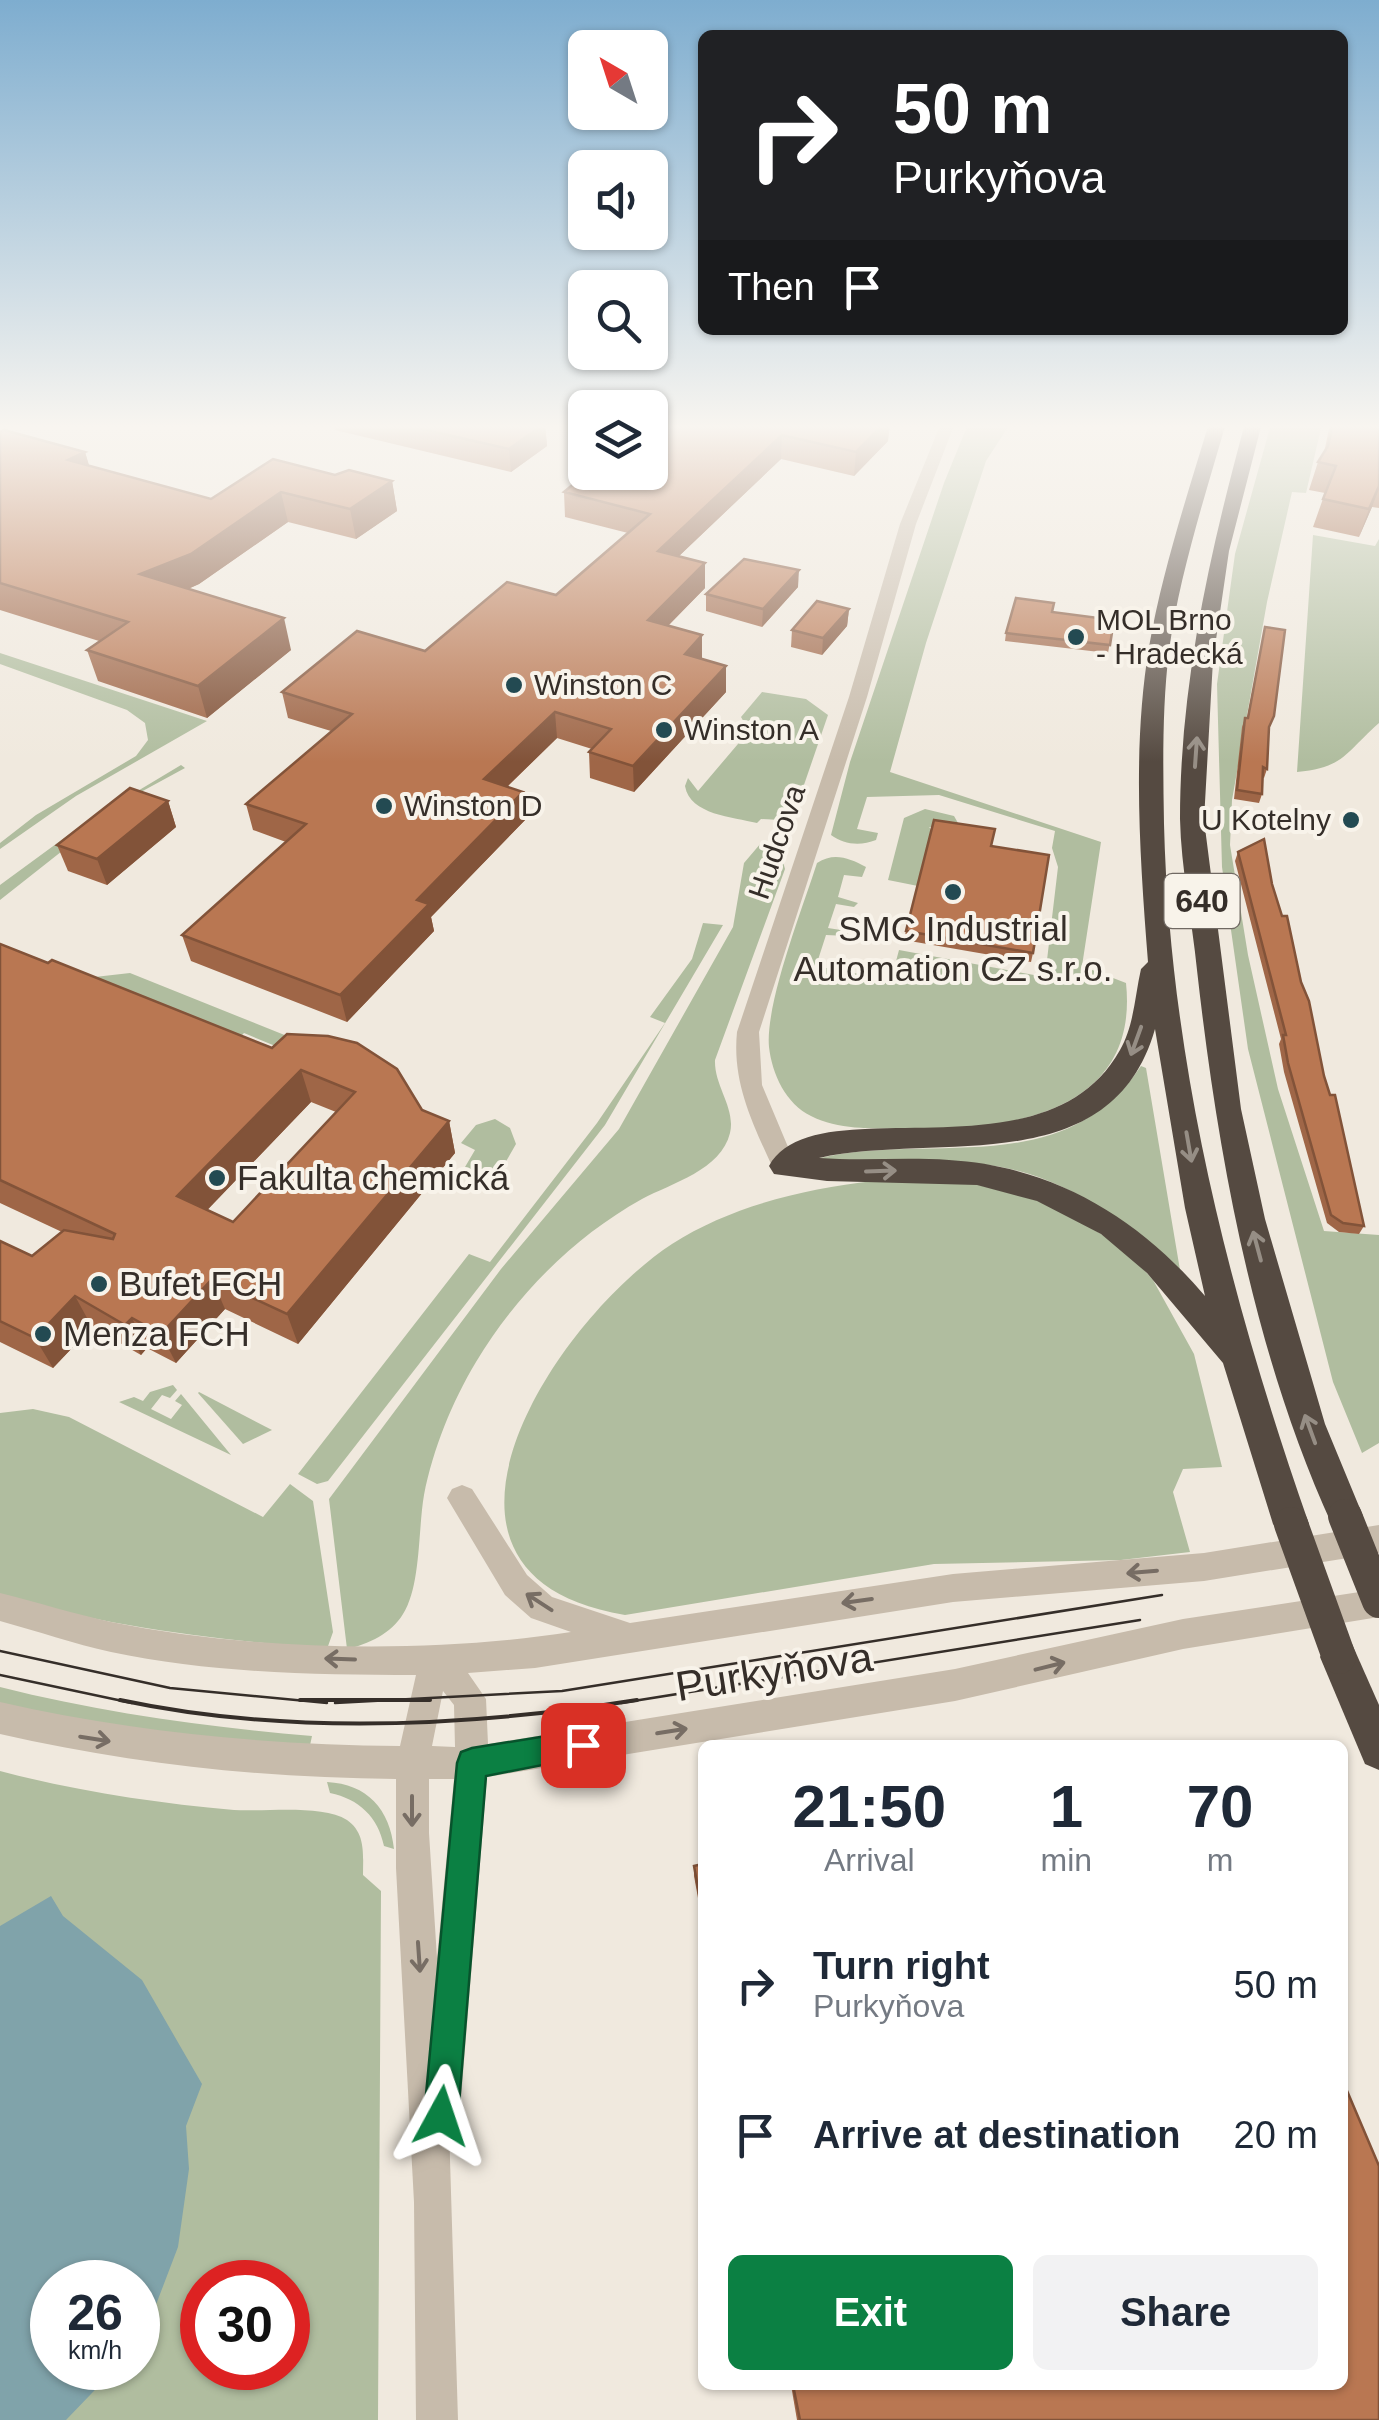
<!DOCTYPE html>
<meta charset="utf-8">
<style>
:root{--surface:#fff;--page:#f2f2f3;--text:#1f2937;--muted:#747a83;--accent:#0b8043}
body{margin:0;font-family:Helvetica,sans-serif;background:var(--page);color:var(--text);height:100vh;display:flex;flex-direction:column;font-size:38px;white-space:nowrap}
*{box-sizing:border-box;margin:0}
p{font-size:32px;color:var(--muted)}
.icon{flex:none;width:55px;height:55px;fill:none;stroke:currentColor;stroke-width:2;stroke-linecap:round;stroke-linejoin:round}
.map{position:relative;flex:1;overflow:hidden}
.sheet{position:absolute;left:698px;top:1740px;width:650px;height:650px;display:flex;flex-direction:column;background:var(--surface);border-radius:15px;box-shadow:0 2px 8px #0004}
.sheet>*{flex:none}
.guide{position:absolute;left:698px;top:30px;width:650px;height:305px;border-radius:15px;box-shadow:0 2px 8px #0004;background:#202124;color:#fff;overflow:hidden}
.needle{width:65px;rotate:321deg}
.controls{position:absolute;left:568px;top:30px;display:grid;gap:20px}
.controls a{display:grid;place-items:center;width:100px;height:100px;border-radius:15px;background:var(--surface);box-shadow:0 2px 8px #0004;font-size:50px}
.speed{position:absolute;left:30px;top:2260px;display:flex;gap:20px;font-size:50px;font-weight:700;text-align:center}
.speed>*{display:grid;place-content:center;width:130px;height:130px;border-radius:50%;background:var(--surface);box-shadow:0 2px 8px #0004;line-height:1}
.speed small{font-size:25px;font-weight:400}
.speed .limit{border:15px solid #d22;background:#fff;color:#111}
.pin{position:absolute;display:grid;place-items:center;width:85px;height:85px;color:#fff;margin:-42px;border-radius:20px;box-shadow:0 5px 15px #0006}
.me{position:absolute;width:110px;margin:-55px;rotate:5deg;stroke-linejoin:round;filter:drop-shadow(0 0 8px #0008)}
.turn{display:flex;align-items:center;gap:35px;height:210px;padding:0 30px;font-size:45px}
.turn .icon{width:130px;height:130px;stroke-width:2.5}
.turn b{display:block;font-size:70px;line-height:85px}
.then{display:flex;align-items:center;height:95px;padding:0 30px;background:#0003;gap:20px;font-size:38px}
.eta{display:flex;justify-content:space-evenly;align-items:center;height:170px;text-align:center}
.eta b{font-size:60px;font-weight:700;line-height:70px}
.action{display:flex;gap:20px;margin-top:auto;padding:20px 30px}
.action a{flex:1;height:115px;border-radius:15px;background:var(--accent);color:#fff;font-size:40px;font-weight:700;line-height:115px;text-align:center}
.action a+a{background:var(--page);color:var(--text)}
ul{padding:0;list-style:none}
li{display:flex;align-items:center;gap:30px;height:150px;padding:0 30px}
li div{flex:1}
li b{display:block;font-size:38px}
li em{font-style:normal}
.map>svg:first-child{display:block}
.green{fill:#b0bd9f;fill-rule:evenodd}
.water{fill:#80a3aa}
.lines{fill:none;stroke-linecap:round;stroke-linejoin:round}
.minor{fill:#c7bbab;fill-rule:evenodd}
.highway{fill:#554a41;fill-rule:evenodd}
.tram-far1{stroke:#352e29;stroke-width:2.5}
.tram{stroke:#352e29;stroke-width:4}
.highway-bridge{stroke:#554a41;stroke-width:34}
.wall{fill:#9f6647;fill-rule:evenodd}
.shaded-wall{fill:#825339}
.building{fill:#b97752;stroke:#825339;stroke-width:2.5;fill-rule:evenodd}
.oneway{stroke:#968e85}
.oneway2{stroke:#776d64}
.route{fill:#0b8043;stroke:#07532c;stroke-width:2.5}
.poi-dot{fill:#234a52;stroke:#f8f3ea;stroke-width:4}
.labels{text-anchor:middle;stroke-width:8;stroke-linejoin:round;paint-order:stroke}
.far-poi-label{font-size:30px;fill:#352e29;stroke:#f8f3ea;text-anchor:start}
.far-street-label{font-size:30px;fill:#352e29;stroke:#f8f3ea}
.shield{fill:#f8f3ea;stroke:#706963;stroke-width:2.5}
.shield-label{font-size:32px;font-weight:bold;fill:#352e29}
.poi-label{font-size:35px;fill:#352e29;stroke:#f8f3ea;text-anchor:start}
.near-street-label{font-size:42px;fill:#352e29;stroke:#f8f3ea}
</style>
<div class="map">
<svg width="1379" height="2420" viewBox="0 0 1379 2420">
<rect width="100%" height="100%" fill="#f0e9de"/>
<g class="green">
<path d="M 968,424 L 1010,424 L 986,461 L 926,643 L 890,772 L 1101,842 L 1082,966 L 1126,983 C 1140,1116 1002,1132 901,1129 C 871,1128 838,1130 811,1116 C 786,1104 772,1074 769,1047 C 765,1004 803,907 817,863 C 834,852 849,858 866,867 L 862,877 L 844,875 L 838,897 L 858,903 L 854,907 L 836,904 L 828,928 L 847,931 L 848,936 L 826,935 L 816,966 L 891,980 L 899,950 L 1045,977 L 1058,867 L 1052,848 L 1055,831 L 939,795 L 867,797 L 857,829 L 878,833 L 876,840 C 861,846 844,845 831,835 L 850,762 L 944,483 Z"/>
<polygon points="1271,424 1322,424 1306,493 1292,492 1267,602 1232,800 1230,845 1248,955 1278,1089 1324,1231 1379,1235 1379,1443 1362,1453 1333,1382 1248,1049 1222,867 1217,684 1235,554"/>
<path d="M 1313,535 L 1375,546 L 1379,539 L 1379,723 C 1346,752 1344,768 1297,772 Z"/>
<polygon points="0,653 207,721 76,796 0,849 0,843 36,815 136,756 148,740 145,723 127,710 0,664"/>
<path d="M 762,692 L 806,699 L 828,715 L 795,811 L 782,820 L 761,819 L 757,823 C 733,817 690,815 685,786 L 688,778 L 698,791 L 749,731 L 741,717 Z"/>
<polygon points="181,765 185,768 128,799 0,900 0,885 86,822"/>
<polygon points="925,809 954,816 962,830 929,827 932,830 918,886 888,880 904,818"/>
<path d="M 761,843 L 780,851 L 785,869 L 715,1060 C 714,1086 736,1108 730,1133 C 721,1170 672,1183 642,1199 C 574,1237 517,1294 476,1362 C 452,1402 433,1449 424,1495 C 418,1529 421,1586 403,1614 C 391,1634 368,1644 347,1649 L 329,1499 L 501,1269 L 619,1129 L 733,927 L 744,863 Z"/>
<polygon points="703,923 723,925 605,1125 328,1481 317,1484 298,1474 469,1254 490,1262 597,1123 665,1023 650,1017 692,959"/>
<polygon points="130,973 292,1038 285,1050 244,1033 224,1054 86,978"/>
<path d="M 1141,1066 L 1146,1068 L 1180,1270 C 1123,1219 1058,1170 978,1164 C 924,1160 870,1167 816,1159 C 929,1131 1063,1183 1141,1066 Z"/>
<polygon points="495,1119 510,1128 516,1144 496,1179 465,1167 475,1150 461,1143 476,1125"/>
<path d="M 873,1181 L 968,1182 L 1058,1206 L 1127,1251 L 1153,1280 L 1194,1354 L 1222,1467 L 1183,1469 L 1173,1492 L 1190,1552 L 1121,1560 L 934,1564 L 625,1615 C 388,1576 553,1322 672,1244 C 731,1206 804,1189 873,1181 Z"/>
<polygon points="173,1385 177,1390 170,1398 162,1395 151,1409 171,1419 182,1405 175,1401 181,1394 231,1455 119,1402 134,1397 143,1401 150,1392"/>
<polygon points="198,1393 199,1392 272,1430 243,1444"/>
<path d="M 33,1409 L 69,1417 L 263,1517 L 290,1484 L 313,1501 L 333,1632 L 327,1649 C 213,1639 111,1628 0,1595 L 0,1413 Z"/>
<path d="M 0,1687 C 103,1713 206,1727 312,1736 L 309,1750 L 184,1740 L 0,1704 Z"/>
<path d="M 0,1771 C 76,1791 155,1803 234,1810 C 264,1812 322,1804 347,1820 C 366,1833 363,1855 363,1875 L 381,1891 L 378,2420 L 0,2420 ZM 52,2282 L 138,2282 L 138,2368 L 52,2368 ZM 202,2282 L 288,2282 L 288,2368 L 202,2368 Z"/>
<path d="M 327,1782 C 367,1784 390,1809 394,1849 L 384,1846 C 378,1817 359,1799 330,1793 Z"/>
</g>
<polygon class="water" points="51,1896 63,1916 142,1980 202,2084 186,2126 189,2169 178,2247 157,2302 138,2337 138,2282 52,2282 52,2368 116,2368 66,2420 0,2420 0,1926"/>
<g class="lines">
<g class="minor">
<path d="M 941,423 L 955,423 L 916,524 L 867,697 L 759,1032 L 762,1085 L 796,1166 L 793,1173 L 775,1173 L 772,1166 C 752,1122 732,1082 737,1032 L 849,697 L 900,524 Z"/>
<path d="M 462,1485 L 472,1489 L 527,1575 L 552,1597 L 630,1623 L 953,1574 L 1204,1553 L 1379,1525 L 1379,1553 L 1204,1581 L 953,1602 L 535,1668 L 468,1673 L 486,1699 L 488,1744 L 955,1669 L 1183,1619 L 1379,1589 L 1379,1617 L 1183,1649 L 955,1701 L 487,1777 L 460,2111 L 454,2124 L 449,2127 L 458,2420 L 416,2420 L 414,2202 L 396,1868 L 396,1779 C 262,1778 131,1764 0,1734 L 0,1702 C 132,1732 265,1745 400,1746 L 416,1675 C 315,1675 210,1673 111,1652 C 74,1644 37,1631 0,1621 L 0,1593 C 37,1602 74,1614 111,1622 C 253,1651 429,1654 571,1632 L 531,1618 L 505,1595 L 447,1498 L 452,1489 ZM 443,1691 L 454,1705 L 455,1747 L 432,1746 ZM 429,1779 L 454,1779 L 437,1958 L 429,1833 Z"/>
</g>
<g class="highway">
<path d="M 1209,423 L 1226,423 C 1205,496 1179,576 1169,651 C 1162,708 1163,767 1164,824 C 1170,1065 1230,1298 1309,1524 L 1303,1535 L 1291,1540 L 1279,1535 L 1273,1524 L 1223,1363 L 1147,1273 L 1101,1234 L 1037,1201 L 977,1185 L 827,1181 L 774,1174 L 769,1166 C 815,1083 1045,1185 1120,1050 C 1134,1026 1135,995 1141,969 L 1148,962 C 1140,859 1132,749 1149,647 C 1162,572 1187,496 1209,423 ZM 1155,1029 L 1185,1208 L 1205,1296 C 1139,1218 1053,1166 949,1160 C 906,1157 862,1161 819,1158 C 935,1132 1111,1183 1155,1029 Z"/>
<path d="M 1245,423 L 1262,423 L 1229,551 L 1213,660 L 1204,820 L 1241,1109 L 1265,1219 L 1325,1424 L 1363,1516 L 1357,1527 L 1345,1532 L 1333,1527 C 1254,1355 1218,1157 1197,970 C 1192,920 1181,868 1180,819 C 1180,684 1210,552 1245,423 Z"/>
<polygon points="1339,1639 1352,1644 1379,1705 1379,1770 1365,1764 1320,1657 1326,1644"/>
</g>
<g class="tram-far1">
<polyline points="0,1651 170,1688 327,1703"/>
<polyline points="0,1675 132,1703"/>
<polyline points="335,1703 562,1691 1162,1595"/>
<polyline points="621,1703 1140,1620"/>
</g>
<g class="tram">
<path d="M 120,1700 C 289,1736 467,1727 637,1700"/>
<polyline points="300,1700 430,1700"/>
</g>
<g class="highway-bridge">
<polyline points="1345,1516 1379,1601"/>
<polyline points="1291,1524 1339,1657"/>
</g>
</g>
<g class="wall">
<polygon points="334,424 545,424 547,446 511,472 335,430"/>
<polygon points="650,424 888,441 854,476 781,459 679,556 705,563 705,588 668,626 702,659 726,692 634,792 590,778 589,752 592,749 557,738 507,787 523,792 526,819 431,917 434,931 347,1022 191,961 182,935 286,842 253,830 246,804 331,731 288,718 282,692 425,651 556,595 628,533 565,517 564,492"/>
<polygon points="1330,424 1379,424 1379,508 1372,507 1359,537 1313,527 1325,493 1309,490 1318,462 1324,453"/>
<polygon points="0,432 85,452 89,466 211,499 335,475 392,481 397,511 356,539 288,522 199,584 188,589 291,650 207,718 98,681 87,650 99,641 0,610"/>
<polygon points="798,587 762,627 706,611 706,594"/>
<polygon points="849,609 847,626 822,655 791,647 792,630"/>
<polygon points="1052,612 1114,620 1108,653 1005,641 1006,633"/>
<polygon points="1265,627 1269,730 1267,769 1264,778 1262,777 1262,794 1259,803 1234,799 1242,727 1245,718 1247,718"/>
<polygon points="168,801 176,827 107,885 68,871 57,845"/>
<polygon points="991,846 1033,953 1031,962 904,940 906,931"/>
<polygon points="1238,852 1272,884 1364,1226 1359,1234 1339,1232 1327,1223 1284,1072 1279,1044 1281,1039 1235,861"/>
<path d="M 0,944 L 449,1121 L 455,1153 L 298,1344 L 225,1309 L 176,1363 L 147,1348 L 141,1355 L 92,1327 L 53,1368 L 0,1342 L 0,1241 L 32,1256 L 62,1232 L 0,1203 ZM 311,1102 L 336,1112 L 233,1222 L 207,1210 Z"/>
<polygon points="702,1864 702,1920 694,1876 694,1866"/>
<polygon points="791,2385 1342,2385 1379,2420 797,2420"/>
</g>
<g class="shaded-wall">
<polygon points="545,424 547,446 511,472 509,449"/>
<polygon points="884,424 890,424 888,441 854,476 856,452"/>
<polygon points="782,435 781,459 658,576 658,551"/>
<polygon points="85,452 94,482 68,460"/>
<polygon points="392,481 397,511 356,539 350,509"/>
<polygon points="1379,488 1372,507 1359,537 1369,509"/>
<polygon points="281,492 288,522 199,584 149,606 140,574"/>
<polygon points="705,563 705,588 648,646 648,620"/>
<polygon points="799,570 798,587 762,627 763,609"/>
<polygon points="849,609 847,626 822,655 823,638"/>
<polygon points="284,618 291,650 207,718 198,686"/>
<polygon points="702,635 702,661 685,654"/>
<polygon points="726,666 726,692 634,792 633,766"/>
<polygon points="555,712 557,738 487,806 484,779"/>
<polygon points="523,792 526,819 431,917 434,931 347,1022 340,995 417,900"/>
<polygon points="168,801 176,827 107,885 97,859"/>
<polygon points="301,1070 311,1102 191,1227 177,1196"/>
<polygon points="449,1121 455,1153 298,1344 287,1314"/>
<polygon points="212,1279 225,1309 176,1363 161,1334"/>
<polygon points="75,1296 92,1327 53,1368 35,1338"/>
<polygon points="132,1318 147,1348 141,1355 125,1325"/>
</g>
<g class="building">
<polygon points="400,424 544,424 509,449"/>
<polygon points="650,424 884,424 856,452 782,435 658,551 705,563 648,620 702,635 685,654 726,666 633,766 589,752 611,729 555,712 484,779 523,792 417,900 429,904 340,995 182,935 306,824 246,804 352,714 282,692 357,631 425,651 507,582 556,595 650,514 564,492 588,472 650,472"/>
<polygon points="1333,424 1379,424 1379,486 1369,509 1323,499 1336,466 1318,462 1328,446"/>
<polygon points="4,430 85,452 68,460 211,499 273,459 335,475 349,470 392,481 350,509 281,492 191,554 140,574 284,618 198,686 87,650 128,622 0,583 0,432"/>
<polygon points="744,559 799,570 763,609 706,594"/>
<polygon points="1016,598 1054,603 1052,612 1114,620 1110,645 1006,633"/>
<polygon points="817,601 849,609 823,638 792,630"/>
<polygon points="1265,627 1285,630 1274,716 1269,727 1267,769 1263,767 1262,794 1237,790 1245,718 1248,718"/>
<polygon points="130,788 168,801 97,859 57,845"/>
<polygon points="934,820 995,829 991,846 1049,855 1033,953 906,931"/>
<polygon points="1264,839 1272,884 1282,916 1287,916 1301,982 1309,1001 1324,1076 1330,1095 1335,1095 1364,1226 1343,1223 1331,1215 1288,1063 1283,1035 1286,1035 1238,852"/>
<path d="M 0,944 L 48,963 L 52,960 L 272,1048 L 287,1034 L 328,1036 L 357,1043 L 397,1069 L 422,1110 L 449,1121 L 287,1314 L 212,1279 L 161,1334 L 132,1318 L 125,1325 L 75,1296 L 35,1338 L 0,1321 L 0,1241 L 32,1256 L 64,1230 L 113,1239 L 115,1234 L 0,1180 ZM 301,1070 L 355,1092 L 233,1222 L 177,1196 Z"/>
<polygon points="702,1864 702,1910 694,1866"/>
<polygon points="1342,2079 1379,2166 1379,2420 800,2420 793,2385 1342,2385"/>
</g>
<defs><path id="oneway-shaft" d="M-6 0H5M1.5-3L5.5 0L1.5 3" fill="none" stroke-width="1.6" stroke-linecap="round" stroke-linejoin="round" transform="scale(2.5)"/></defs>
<g class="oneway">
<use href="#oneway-shaft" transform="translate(1196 752) rotate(-86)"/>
<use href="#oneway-shaft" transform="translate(1136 1041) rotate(110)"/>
<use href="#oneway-shaft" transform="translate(1189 1147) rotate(80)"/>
<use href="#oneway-shaft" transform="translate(881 1171) rotate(-2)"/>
<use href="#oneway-shaft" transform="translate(1257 1246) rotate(-105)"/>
<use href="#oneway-shaft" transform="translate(1310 1429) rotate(-110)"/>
</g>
<g class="oneway2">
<use href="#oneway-shaft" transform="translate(1142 1572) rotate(175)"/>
<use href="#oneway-shaft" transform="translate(857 1601) rotate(172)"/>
<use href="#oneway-shaft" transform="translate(539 1602) rotate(-147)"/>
<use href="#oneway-shaft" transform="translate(340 1659) rotate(-178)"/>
<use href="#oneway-shaft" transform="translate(1050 1666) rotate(-14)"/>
<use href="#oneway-shaft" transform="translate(672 1731) rotate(-9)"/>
<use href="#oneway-shaft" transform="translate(95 1739) rotate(9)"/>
<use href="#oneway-shaft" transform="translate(412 1811) rotate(90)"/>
<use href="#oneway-shaft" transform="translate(419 1957) rotate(86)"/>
</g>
<linearGradient id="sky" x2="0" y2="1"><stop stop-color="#7eadcf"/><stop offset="0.56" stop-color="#f8f5f0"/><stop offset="1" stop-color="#f8f5f0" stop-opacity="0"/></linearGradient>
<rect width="1379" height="762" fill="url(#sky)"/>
<polygon class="route" points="583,1730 594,1735 598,1745 594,1755 486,1776 458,2116 453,2128 441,2133 429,2128 424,2116 457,1763 461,1752 472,1748"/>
<g class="poi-dot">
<circle cx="1076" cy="637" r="10"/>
<circle cx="514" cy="685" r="10"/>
<circle cx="664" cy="730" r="10"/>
<circle cx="384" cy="806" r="10"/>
<circle cx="1351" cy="820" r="10"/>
<circle cx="953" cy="892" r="10"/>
<circle cx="217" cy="1178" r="10"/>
<circle cx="99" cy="1284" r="10"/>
<circle cx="43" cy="1334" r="10"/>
</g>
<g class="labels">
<g class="far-poi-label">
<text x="1096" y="630">MOL Brno<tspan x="1096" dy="34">- Hradecká</tspan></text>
<text x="534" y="695">Winston C</text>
<text x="684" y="740">Winston A</text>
<text x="404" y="816">Winston D</text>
<text x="1331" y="830" text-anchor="end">U Kotelny</text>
</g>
<g class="far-street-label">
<text transform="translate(777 842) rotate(-71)" y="10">Hudcova</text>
</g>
<rect class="shield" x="1164.5" y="874" width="75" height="54" rx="8"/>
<g class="shield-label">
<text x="1202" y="912">640</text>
</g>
<g class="poi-label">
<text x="953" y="941" text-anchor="middle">SMC Industrial<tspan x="953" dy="40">Automation CZ s.r.o.</tspan></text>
<text x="237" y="1190">Fakulta chemická</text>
<text x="119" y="1296">Bufet FCH</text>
<text x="63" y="1346">Menza FCH</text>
</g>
<g class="near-street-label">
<text transform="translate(774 1671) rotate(-9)" y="15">Purkyňova</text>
</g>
</g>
</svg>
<div class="controls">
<a><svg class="needle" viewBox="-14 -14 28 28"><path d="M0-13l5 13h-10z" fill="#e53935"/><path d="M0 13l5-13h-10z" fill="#747a83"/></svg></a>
<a><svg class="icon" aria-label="sound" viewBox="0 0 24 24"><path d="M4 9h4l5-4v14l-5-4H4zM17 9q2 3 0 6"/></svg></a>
<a><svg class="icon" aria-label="search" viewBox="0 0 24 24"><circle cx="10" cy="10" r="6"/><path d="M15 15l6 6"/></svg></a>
<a><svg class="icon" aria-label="layers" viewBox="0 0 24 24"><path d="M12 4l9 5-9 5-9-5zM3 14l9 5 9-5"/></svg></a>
</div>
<div class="speed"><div>26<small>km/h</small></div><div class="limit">30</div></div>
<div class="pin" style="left:583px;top:1745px;background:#d93025"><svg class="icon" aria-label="arrive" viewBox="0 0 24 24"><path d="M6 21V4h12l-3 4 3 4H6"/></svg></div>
<svg class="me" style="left:441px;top:2116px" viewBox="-20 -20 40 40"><path d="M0-17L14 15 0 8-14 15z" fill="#0b8043" stroke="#fff" stroke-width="4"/></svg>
<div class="guide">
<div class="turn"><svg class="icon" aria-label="right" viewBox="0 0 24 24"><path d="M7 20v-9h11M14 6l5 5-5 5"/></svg><div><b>50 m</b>Purkyňova</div></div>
<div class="then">Then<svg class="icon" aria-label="arrive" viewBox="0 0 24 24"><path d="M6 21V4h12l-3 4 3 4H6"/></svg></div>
</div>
<section class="sheet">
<div class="eta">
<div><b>21:50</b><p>Arrival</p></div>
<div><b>1</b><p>min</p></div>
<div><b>70</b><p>m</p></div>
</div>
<ul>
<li><svg class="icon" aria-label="right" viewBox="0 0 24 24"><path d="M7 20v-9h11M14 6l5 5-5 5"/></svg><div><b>Turn right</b><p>Purkyňova</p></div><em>50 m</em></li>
<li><svg class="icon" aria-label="arrive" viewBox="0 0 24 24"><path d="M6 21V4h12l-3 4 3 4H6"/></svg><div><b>Arrive at destination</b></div><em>20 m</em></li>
</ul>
<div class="action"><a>Exit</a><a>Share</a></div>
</section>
</div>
